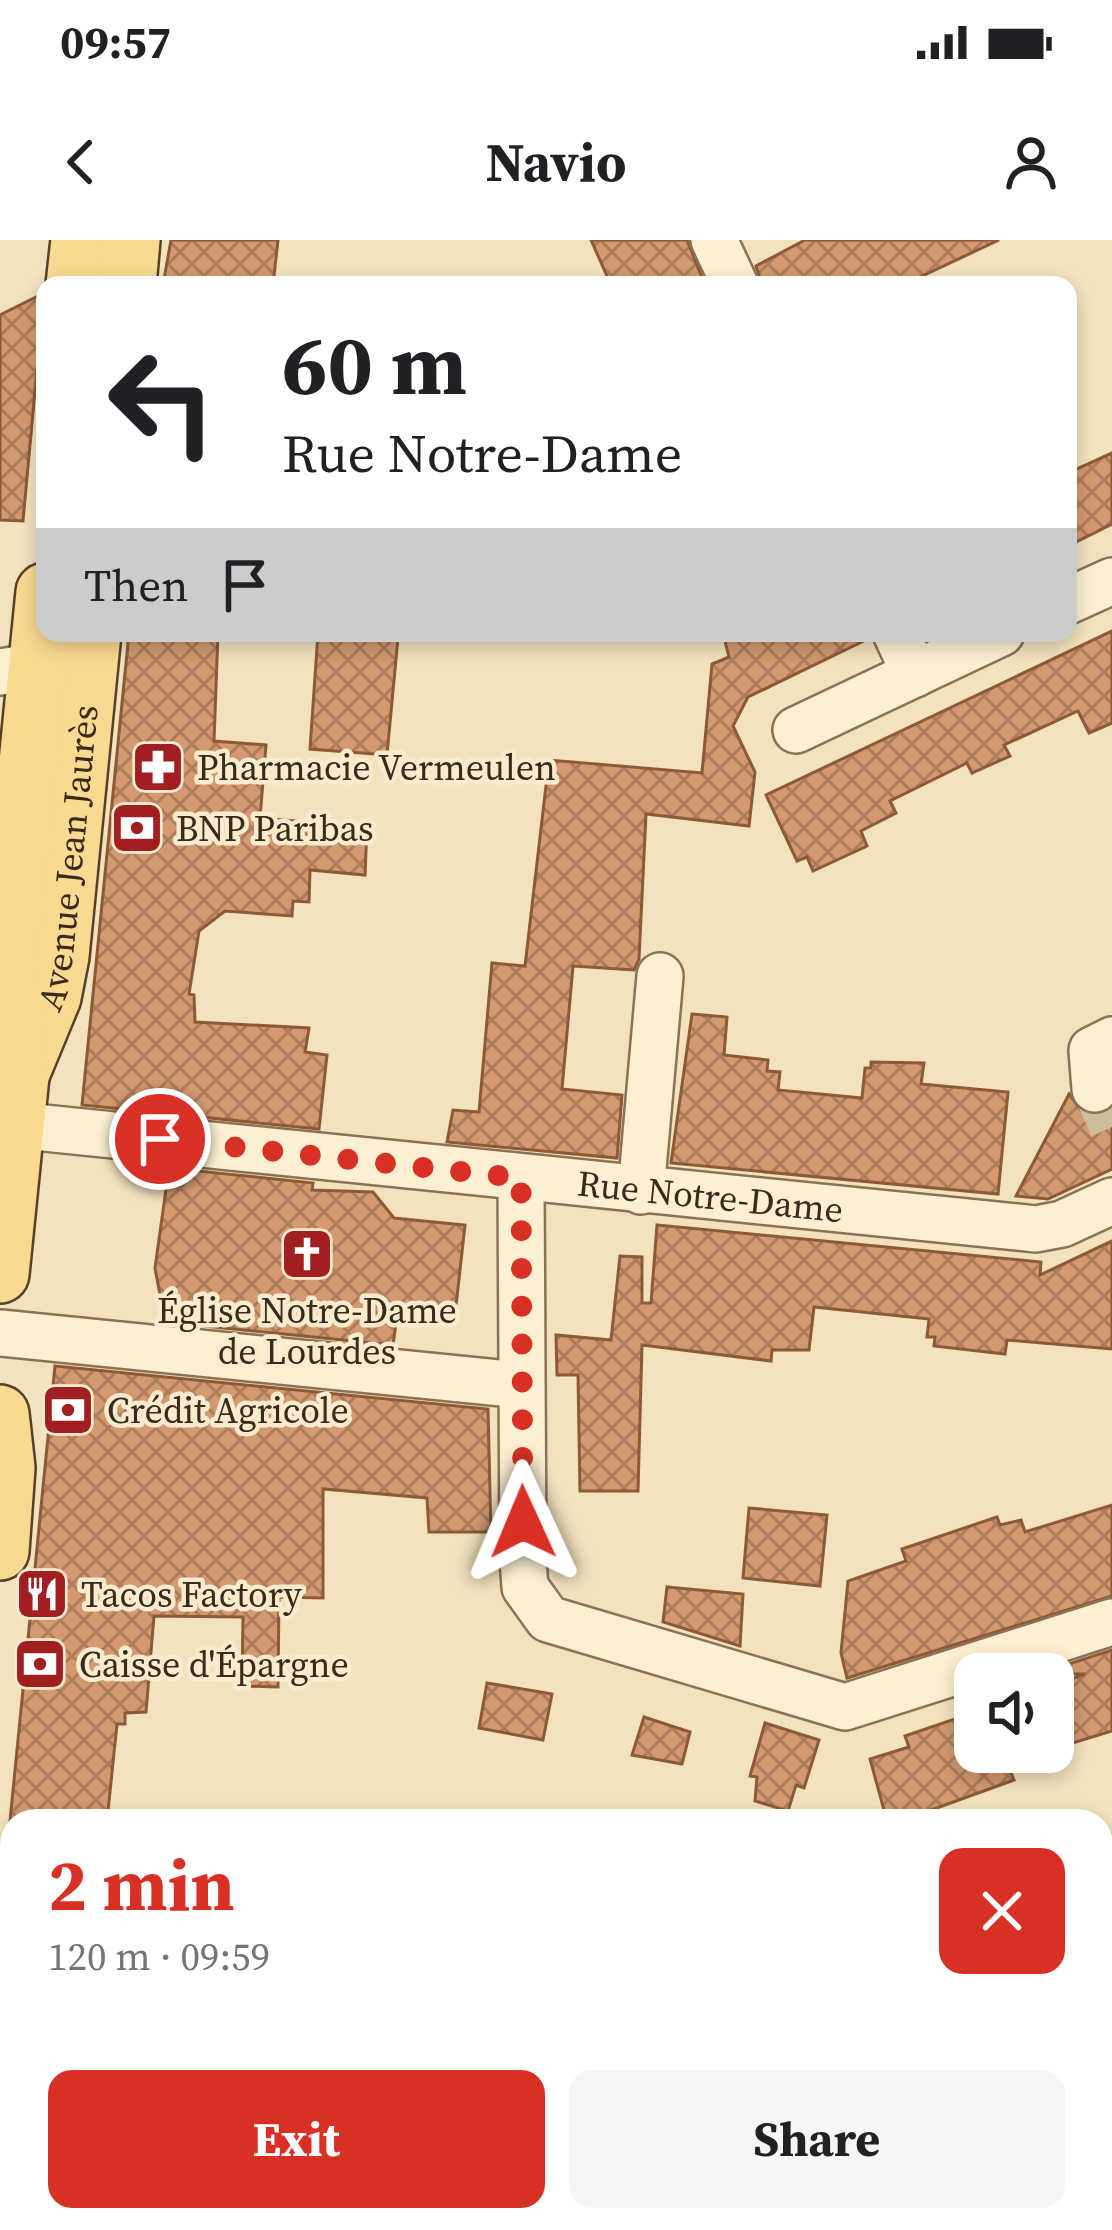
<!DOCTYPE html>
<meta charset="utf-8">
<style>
:root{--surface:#fff;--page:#f6f6f6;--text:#202124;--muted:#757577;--accent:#d93025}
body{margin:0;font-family:"Source Serif 4",serif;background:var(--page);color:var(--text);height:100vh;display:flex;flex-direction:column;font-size:45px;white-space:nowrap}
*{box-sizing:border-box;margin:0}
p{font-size:39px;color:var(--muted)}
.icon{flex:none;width:66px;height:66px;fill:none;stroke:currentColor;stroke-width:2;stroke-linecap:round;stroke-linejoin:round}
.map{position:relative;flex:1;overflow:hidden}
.drawer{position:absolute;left:0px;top:1569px;width:1113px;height:423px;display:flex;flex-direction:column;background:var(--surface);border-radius:36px 36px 0 0;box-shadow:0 6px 18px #0003}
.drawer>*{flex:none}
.top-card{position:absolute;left:36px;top:36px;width:1041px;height:366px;border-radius:24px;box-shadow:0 6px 18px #0003;background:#fff;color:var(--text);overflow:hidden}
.tools{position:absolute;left:954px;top:1413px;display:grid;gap:24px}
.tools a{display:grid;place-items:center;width:120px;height:120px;border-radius:24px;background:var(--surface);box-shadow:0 6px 18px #0003;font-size:60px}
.pin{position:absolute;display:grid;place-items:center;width:102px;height:102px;color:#fff;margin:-51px;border:6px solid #fff;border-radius:50%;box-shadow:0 3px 12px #0007}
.me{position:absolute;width:132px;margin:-66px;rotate:359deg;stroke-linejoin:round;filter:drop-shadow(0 0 9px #0008)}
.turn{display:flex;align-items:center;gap:42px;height:252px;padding:0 48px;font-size:54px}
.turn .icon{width:156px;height:156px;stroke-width:2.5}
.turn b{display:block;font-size:84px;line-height:102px}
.then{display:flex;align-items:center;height:114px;padding:0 48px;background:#0003;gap:24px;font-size:45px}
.round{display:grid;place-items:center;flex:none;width:126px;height:126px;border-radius:24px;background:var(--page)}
.overview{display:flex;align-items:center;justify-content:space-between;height:204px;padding:0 48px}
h1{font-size:72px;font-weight:700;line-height:90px;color:var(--accent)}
.primary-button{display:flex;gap:24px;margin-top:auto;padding:24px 48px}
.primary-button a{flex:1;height:138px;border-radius:24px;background:var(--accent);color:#fff;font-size:48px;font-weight:700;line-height:138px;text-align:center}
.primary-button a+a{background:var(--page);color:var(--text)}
.status{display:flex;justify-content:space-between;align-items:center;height:84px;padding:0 60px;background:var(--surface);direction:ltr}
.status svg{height:33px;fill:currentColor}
header{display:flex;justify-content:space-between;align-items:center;height:156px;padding:0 48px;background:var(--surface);font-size:54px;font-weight:700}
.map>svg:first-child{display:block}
.building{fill:url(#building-cross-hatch);stroke:#8d5a38;stroke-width:3}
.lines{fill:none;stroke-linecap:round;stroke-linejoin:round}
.minor-tunnel{stroke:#cdbd9d;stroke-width:45;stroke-dasharray:45 22;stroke-linecap:butt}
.minor-casing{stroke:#8c7255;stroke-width:50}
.major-casing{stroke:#59402a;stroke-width:62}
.minor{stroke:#fcefd2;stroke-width:45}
.major{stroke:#fad991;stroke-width:57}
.route{stroke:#d93025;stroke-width:21;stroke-dasharray:0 37.8}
.labels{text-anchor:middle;stroke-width:9;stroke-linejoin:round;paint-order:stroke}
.poi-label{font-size:36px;fill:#3a2a1b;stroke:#f9ecce;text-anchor:start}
.street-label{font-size:36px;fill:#3a2a1b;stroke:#f9ecce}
</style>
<div class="status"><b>09:57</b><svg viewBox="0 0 49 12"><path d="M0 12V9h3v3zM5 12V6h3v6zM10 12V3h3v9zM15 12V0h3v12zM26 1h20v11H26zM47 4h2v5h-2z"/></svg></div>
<header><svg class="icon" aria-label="back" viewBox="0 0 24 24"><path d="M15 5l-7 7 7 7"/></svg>Navio<svg class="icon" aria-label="person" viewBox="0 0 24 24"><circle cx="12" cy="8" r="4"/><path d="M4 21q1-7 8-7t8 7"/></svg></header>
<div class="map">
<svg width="1112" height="1990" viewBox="0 0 1112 1990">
<defs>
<pattern id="building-cross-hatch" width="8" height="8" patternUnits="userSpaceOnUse" patternTransform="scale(3)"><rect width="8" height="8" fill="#d49970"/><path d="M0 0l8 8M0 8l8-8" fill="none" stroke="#ad7d5b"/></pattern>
</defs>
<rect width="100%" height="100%" fill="#f2e2be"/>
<g class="building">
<polygon points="171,0 278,0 273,45 163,45"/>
<polygon points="591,0 687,0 705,45 611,45"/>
<polygon points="805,0 999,0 903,45 762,45 756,26"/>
<polygon points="44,53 23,281 0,280 0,75"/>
<polygon points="1112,213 1112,284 1068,306 1068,233"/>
<polygon points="1112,391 1112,483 1089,493 1078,471 1004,505 1010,516 972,533 967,523 890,561 896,573 861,591 867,606 813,631 807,617 797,621 766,555"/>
<polygon points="129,393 218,393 214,501 266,505 260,578 367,587 365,635 310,630 309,662 293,661 292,676 225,671 199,691 189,754 194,755 195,782 309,788 305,812 327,815 319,889 82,865"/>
<polygon points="318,393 398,398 387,515 310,509"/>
<polygon points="723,393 869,393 870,398 748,457 733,486 755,532 749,586 646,574 639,719 634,730 573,726 562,849 622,855 617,918 447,902 453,870 479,872 492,723 525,726 549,520 702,533 712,424 729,417"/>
<polygon points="692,774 727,777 724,815 768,820 767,831 780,832 778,850 862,858 865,828 871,828 871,822 924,823 921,844 1008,852 998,954 671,923"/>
<polygon points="1069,854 1084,874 1112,869 1112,929 1048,959 1016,956"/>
<polygon points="169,928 313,943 312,950 373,952 394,978 465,985 455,1075 398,1069 393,1105 165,1082 155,1028"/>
<polygon points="657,985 1041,1022 1040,1035 1112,1001 1112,1109 1007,1100 1005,1114 934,1106 935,1097 927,1097 929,1079 814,1067 809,1110 772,1110 771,1121 642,1105 638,1251 580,1251 578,1135 557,1135 556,1095 611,1100 620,1016 642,1017 642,1063 651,1063"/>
<polygon points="55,1126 488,1169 491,1292 429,1292 427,1258 323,1249 323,1358 279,1357 278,1447 242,1446 243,1377 154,1376 146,1472 125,1473 125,1484 117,1484 107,1581 10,1581"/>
<polygon points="1112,1265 1112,1356 847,1438 841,1413 848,1341 906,1321 902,1309 997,1277 1000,1285 1021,1280 1025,1292"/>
<polygon points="749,1268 827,1275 820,1346 743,1338"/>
<polygon points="667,1347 743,1354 740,1406 663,1382"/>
<polygon points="1112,1410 1112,1491 1053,1509 1053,1445 1085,1434 1038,1434"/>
<polygon points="487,1443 552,1454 543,1500 479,1488"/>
<polygon points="975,1472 975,1512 1003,1512 1014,1540 901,1581 887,1581 870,1519 909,1507 905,1496"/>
<polygon points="644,1477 690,1492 682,1524 632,1515"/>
<polygon points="765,1483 819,1500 804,1548 796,1545 788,1571 755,1561 757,1537 750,1536"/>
</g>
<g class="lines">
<polyline class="minor-tunnel" points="1095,849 1112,887"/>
<g class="minor-casing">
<g id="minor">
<polyline points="714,0 735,45"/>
<polyline points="1068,361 1112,341"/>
<polyline points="896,393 915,434"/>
<polyline points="0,432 37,426"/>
<polyline points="796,490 1001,393"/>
<polyline points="1095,849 1092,810 1112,800"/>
<path id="s1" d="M 15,885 L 1036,989 L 1062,984 L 1112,961"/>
<polyline points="521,938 523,1320 525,1347 548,1379 845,1467 1112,1382"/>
<polyline points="641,951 660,736"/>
<polyline points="0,1093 520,1145"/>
<polyline points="0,1954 12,1954"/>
<polyline points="1101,1960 1112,1960"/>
</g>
</g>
<g class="major-casing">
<g id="major">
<polyline points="75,45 80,0"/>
<polyline points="127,45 131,0"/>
<path id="s2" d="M 21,832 L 52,757 L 60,716 L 92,393"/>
<polyline points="0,1034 20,836 9,713 45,352"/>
<polyline points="0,1174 6,1228 0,1311"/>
</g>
</g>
<use href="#minor" class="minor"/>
<use href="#major" class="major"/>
</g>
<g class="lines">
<polyline class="route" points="160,899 521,938 523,1282"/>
</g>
<defs>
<g id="pharmacy-square" transform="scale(2.7)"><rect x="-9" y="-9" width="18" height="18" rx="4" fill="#a11f20" stroke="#f9ecce"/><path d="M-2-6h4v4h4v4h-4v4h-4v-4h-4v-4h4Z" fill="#fff"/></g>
<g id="bank-square" transform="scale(2.7)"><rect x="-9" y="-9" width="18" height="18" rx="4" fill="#a11f20" stroke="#f9ecce"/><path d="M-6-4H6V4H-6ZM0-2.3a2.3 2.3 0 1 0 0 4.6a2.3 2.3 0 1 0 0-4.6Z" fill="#fff"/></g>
<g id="church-square" transform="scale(2.7)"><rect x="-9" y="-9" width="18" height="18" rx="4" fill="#a11f20" stroke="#f9ecce"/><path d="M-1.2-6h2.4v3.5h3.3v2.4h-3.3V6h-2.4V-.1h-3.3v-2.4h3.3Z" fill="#fff"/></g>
<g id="restaurant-square" transform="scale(2.7)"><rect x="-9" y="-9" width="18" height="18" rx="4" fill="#a11f20" stroke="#f9ecce"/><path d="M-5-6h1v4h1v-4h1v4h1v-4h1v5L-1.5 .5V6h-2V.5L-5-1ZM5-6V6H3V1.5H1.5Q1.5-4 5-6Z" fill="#fff"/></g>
</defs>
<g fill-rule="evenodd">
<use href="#pharmacy-square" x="158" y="527"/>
<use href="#bank-square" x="137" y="588"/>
<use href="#church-square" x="307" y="1014"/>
<use href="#bank-square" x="68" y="1170"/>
<use href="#restaurant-square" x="42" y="1354"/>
<use href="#bank-square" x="40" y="1424"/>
</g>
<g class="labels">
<g class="poi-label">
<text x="197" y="540">Pharmacie Vermeulen</text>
<text x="176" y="601">BNP Paribas</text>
<text x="307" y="1083" text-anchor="middle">Église Notre-Dame<tspan x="307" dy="41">de Lourdes</tspan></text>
<text x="107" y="1183">Crédit Agricole</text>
<text x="81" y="1367">Tacos Factory</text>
<text x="79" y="1437">Caisse d'Épargne</text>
</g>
<g class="street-label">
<text dy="13" stroke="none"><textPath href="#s2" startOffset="222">Avenue Jean Jaurès</textPath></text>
<text dy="13" stroke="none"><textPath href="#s1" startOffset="699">Rue Notre-Dame</textPath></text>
</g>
</g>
</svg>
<div class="tools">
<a><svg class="icon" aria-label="sound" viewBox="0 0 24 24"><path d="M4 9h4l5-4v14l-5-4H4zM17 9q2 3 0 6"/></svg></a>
</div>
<div class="pin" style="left:160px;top:899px;background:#d93025"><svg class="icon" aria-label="arrive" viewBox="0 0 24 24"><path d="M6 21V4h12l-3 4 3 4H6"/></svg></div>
<svg class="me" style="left:523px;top:1282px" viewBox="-20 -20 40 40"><path d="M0-17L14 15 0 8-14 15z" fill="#d93025" stroke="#fff" stroke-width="4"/></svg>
<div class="top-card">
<div class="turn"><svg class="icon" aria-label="left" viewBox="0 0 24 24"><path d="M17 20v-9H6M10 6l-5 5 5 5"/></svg><div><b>60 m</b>Rue Notre-Dame</div></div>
<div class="then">Then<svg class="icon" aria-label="arrive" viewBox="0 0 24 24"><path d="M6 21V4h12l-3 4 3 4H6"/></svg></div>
</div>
<section class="drawer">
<div class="overview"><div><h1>2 min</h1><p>120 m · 09:59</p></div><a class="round" style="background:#d93025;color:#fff"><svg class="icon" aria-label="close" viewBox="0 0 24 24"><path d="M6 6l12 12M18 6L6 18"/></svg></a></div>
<div class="primary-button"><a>Exit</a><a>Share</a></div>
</section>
</div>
